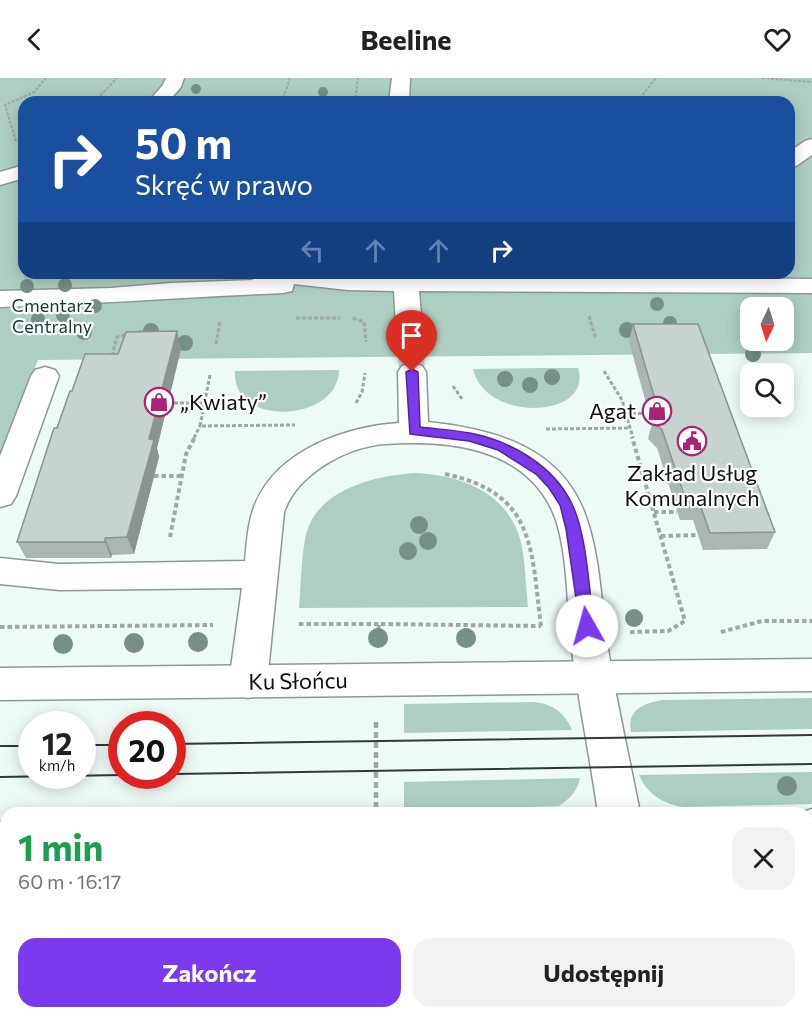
<!DOCTYPE html>
<html lang="pl">
<meta charset="utf-8">
<style>
:root{--surface:#fff;--page:#f2f2f2;--text:#202124;--muted:#757577;--accent:#7c3aed}
body{margin:0;font-family:Commissioner,sans-serif;background:var(--page);color:var(--text);height:100vh;display:flex;flex-direction:column;font-size:22px;white-space:nowrap}
*{box-sizing:border-box;margin:0}
p{font-size:20px;color:var(--muted)}
.icon{flex:none;width:33px;height:33px;fill:none;stroke:currentColor;stroke-width:2;stroke-linecap:round;stroke-linejoin:round}
.map{position:relative;flex:1;overflow:hidden}
.details{position:absolute;left:0px;top:729px;width:813px;height:212px;display:flex;flex-direction:column;background:var(--surface);border-radius:18px 18px 0 0;box-shadow:0 3px 15px #0003}
.details>*{flex:none}
.top-card{position:absolute;left:18px;top:18px;width:777px;height:183px;border-radius:18px;box-shadow:0 3px 15px #0003;background:#1a4fa0;color:#fff;overflow:hidden}
.needle{width:39px;rotate:184deg}
.fabs{position:absolute;left:740px;top:219px;display:grid;gap:12px}
.fabs a{display:grid;place-items:center;width:54px;height:54px;border-radius:12px;background:var(--surface);box-shadow:0 3px 15px #0003;font-size:30px}
.speed{position:absolute;left:18px;top:633px;display:flex;gap:12px;font-size:30px;font-weight:700;text-align:center}
.speed>*{display:grid;place-content:center;width:78px;height:78px;border-radius:50%;background:var(--surface);box-shadow:0 3px 15px #0003;line-height:1}
.speed small{font-size:15px;font-weight:400}
.speed .limit{border:9px solid #d22;background:#fff;color:#111}
.pin{position:absolute;display:grid;place-items:center;width:51px;height:51px;color:#fff;margin:-62px -26px;border-radius:50% 50% 50% 0;rotate:-45deg;box-shadow:0 0 6px #0007}
.pin .icon{rotate:45deg}
.me{position:absolute;width:66px;margin:-33px;rotate:353deg;stroke-linejoin:round;filter:drop-shadow(0 0 4px #0008)}
.turn{display:flex;align-items:center;gap:21px;height:126px;padding:0 18px;font-size:27px}
.turn .icon{width:78px;height:78px;stroke-width:2.5}
.turn b{display:block;font-size:42px;line-height:51px}
.lanes{display:flex;align-items:center;height:57px;padding:0 18px;background:#0003;justify-content:center;gap:30px;direction:ltr}
.lanes .off{opacity:.35}
.round{display:grid;place-items:center;flex:none;width:63px;height:63px;border-radius:18px;background:var(--page)}
.headline{display:flex;align-items:center;justify-content:space-between;height:102px;padding:0 18px}
h1{font-size:36px;font-weight:700;line-height:45px;color:#1e9e55}
.primary-button{display:flex;gap:12px;margin-top:auto;padding:12px 18px}
.primary-button a{flex:1;height:69px;border-radius:18px;background:var(--accent);color:#fff;font-size:24px;font-weight:700;line-height:69px;text-align:center}
.primary-button a+a{background:var(--page);color:var(--text)}
header{display:flex;justify-content:space-between;align-items:center;height:78px;padding:0 18px;background:var(--surface);font-size:27px;font-weight:700}
.map>svg:first-child{display:block}
.green{fill:#adcfc1;fill-rule:evenodd}
.lines{fill:none;stroke-linecap:round;stroke-linejoin:round}
.minor-tunnel{stroke:#ccd7d2;stroke-width:26;stroke-dasharray:26 13;stroke-linecap:butt}
.minor-casing{stroke:#8d9894;stroke-width:3}
.major-casing{stroke:#8d9894;stroke-width:3}
.path-far3{stroke:#9fa8a4;stroke-width:2;stroke-dasharray:3 1.5;stroke-linecap:butt}
.path-far2{stroke:#9fa8a4;stroke-width:3;stroke-dasharray:4 2;stroke-linecap:butt}
.path-far1{stroke:#9fa8a4;stroke-width:4;stroke-dasharray:4.5 3;stroke-linecap:butt}
.path{stroke:#9fa8a4;stroke-width:4.5;stroke-dasharray:6 4;stroke-linecap:butt}
.minor{fill:#fff;fill-rule:evenodd}
.major{fill:#fff;fill-rule:evenodd}
.tram{stroke:#333836;stroke-width:2}
.tree{fill:#769086}
.wall{fill:#abb5b1}
.shaded-wall{fill:#8b9490}
.building{fill:#c7d3ce;stroke:#8b9490;stroke-width:1.5}
.route{fill:#7c3aed;stroke:#51269a;stroke-width:1.5}
.labels{text-anchor:middle;stroke-width:4.5;stroke-linejoin:round;paint-order:stroke}
.far-park-label{font-size:18px;fill:#13392c;stroke:#fff}
.poi-label{font-size:22px;fill:#0c100e;stroke:#fff;text-anchor:start}
.street-label{font-size:22px;fill:#0c100e;stroke:#fff}
</style>
<header><svg class="icon" aria-label="back" viewBox="0 0 24 24"><path d="M15 5l-7 7 7 7"/></svg>Beeline<svg class="icon" aria-label="heart" viewBox="0 0 24 24"><path d="M12 20l-8-8c-3-5 5-10 8-4 3-6 11-1 8 4z"/></svg></header>
<div class="map">
<svg width="812" height="940" viewBox="0 0 812 940">
<rect width="100%" height="100%" fill="#eefaf5"/>
<g class="green">
<path d="M 0,0 L 812,0 L 812,275 L 38,282 L 0,377 ZM 24,24 L 789,24 L 789,195 L 24,195 ZM 750,230 L 783,230 L 783,262 L 750,262 Z"/>
<path d="M 542,290 L 578,290 C 594,341 485,345 473,291 Z"/>
<path d="M 339,292 C 339,344 231,351 235,293 Z"/>
<path d="M 415,395 C 456,397 499,410 517,452 C 526,474 525,504 528,529 L 299,530 C 301,507 301,483 305,461 C 314,412 373,398 415,395 Z"/>
<path d="M 812,620 L 812,651 L 631,654 C 626,631 645,625 663,622 Z"/>
<path d="M 533,624 C 553,626 564,634 572,652 L 404,655 L 404,626 Z"/>
<path d="M 812,694 L 812,726 L 683,729 C 662,725 648,717 639,697 Z"/>
<path d="M 580,700 C 577,713 571,720 559,728 L 404,733 L 404,704 Z"/>
</g>
<g class="lines">
<polyline class="minor-tunnel" points="410,263 412,294"/>
<g class="minor-casing">
<g id="minor">
<polygon points="166,0 184,0 181,9 168,24 148,24 163,7"/>
<polygon points="392,0 410,0 409,24 389,24"/>
<polygon points="812,61 812,77 796,88 789,90 789,74 805,63"/>
<polygon points="24,87 24,100 0,107 0,94"/>
<path d="M 245,195 L 812,201 L 812,215 L 419,213 L 423,263 L 419,269 L 410,271 L 401,269 L 397,263 L 394,213 L 348,212 L 294,206 L 292,213 L 283,215 C 188,219 95,226 0,229 L 0,213 L 111,210 L 171,205 L 254,202 L 248,200 Z"/>
<path d="M 412,285 L 422,288 L 426,294 L 428,344 C 494,351 562,369 586,439 C 600,479 601,523 607,565 C 616,622 629,678 640,735 L 598,735 C 590,678 578,622 571,565 C 567,527 568,464 551,430 C 520,368 446,362 385,366 C 346,369 297,396 284,434 L 267,604 L 261,615 L 248,620 L 235,615 L 229,604 L 242,510 L 59,512 L 0,506 L 0,480 L 59,486 L 245,483 C 247,463 248,442 256,424 C 280,371 345,349 399,345 L 398,294 L 402,288 Z"/>
<polygon points="45,289 55,292 59,298 16,418 11,426 0,429 0,378 31,298 35,292"/>
<polygon points="629,934 677,934 678,940 630,940"/>
</g>
</g>
<g class="major-casing">
<g id="major">
<polygon points="812,581 812,613 0,622 0,590"/>
<polygon points="812,731 812,771 807,772 807,735 799,735"/>
<rect x="0" y="744" width="6" height="42"/>
</g>
</g>
<g class="path-far3">
<polyline points="762,0 812,4"/>
<polyline points="94,24 117,0"/>
<polyline points="282,24 290,0"/>
<polyline points="355,24 358,0"/>
<polyline points="637,24 656,0"/>
<polyline points="16,63 5,27 34,14 46,0"/>
</g>
<g class="path-far2">
<polyline points="589,238 596,261"/>
<polyline points="296,240 340,240"/>
<polyline points="353,240 364,244 366,264"/>
<polyline points="216,266 220,243"/>
<polyline points="112,278 117,259 155,250"/>
<polyline points="604,293 622,322 633,360"/>
<polyline points="210,297 200,348 295,347"/>
<polyline points="453,308 462,321"/>
<polyline points="168,325 205,325"/>
<polyline points="356,325 362,314 365,295"/>
<polyline points="626,336 649,335"/>
<polyline points="546,351 630,350"/>
<polyline points="194,360 200,348"/>
</g>
<g class="path-far1">
<path d="M 445,396 C 536,415 531,471 541,548"/>
<polyline points="154,398 182,398"/>
<polyline points="654,434 677,434"/>
<polyline points="661,458 698,457"/>
<polyline points="170,459 186,376 195,359"/>
<polyline points="299,546 379,546"/>
<polyline points="0,549 213,547"/>
<polyline points="630,554 668,553 685,543 632,359"/>
<polyline points="721,554 762,543 812,543"/>
<polyline points="378,559 379,546 541,548"/>
</g>
<g class="path">
<polyline points="376,644 376,733"/>
<polyline points="807,828 812,828"/>
<polyline points="0,835 6,835"/>
<polyline points="596,934 597,940"/>
</g>
<use href="#minor" class="minor"/>
<use href="#major" class="major"/>
<g class="tram">
<polyline points="172,666 812,657"/>
<polyline points="82,667 122,667"/>
<polyline points="0,668 32,668"/>
<polyline points="172,696 812,686"/>
<polyline points="0,699 122,697"/>
</g>
</g>
<g class="tree">
<circle cx="196" cy="11" r="5"/>
<circle cx="323" cy="14" r="5"/>
<circle cx="65" cy="207" r="7"/>
<circle cx="27" cy="208" r="7"/>
<circle cx="657" cy="226" r="7"/>
<circle cx="95" cy="228" r="7"/>
<circle cx="63" cy="237" r="7"/>
<circle cx="38" cy="241" r="7"/>
<circle cx="670" cy="245" r="7"/>
<circle cx="627" cy="252" r="8"/>
<circle cx="151" cy="253" r="8"/>
<circle cx="84" cy="254" r="8"/>
<circle cx="185" cy="265" r="8"/>
<circle cx="753" cy="276" r="8"/>
<circle cx="552" cy="299" r="8"/>
<circle cx="505" cy="301" r="8"/>
<circle cx="530" cy="307" r="8"/>
<circle cx="419" cy="447" r="9"/>
<circle cx="428" cy="463" r="9"/>
<circle cx="408" cy="473" r="9"/>
<circle cx="634" cy="540" r="9"/>
<circle cx="378" cy="560" r="10"/>
<circle cx="466" cy="560" r="10"/>
<circle cx="198" cy="564" r="10"/>
<circle cx="134" cy="565" r="10"/>
<circle cx="63" cy="566" r="10"/>
<circle cx="787" cy="708" r="10"/>
</g>
<g class="wall">
<polygon points="633,246 775,454 767,471 703,472 693,442 680,442 657,370 648,361 652,346 629,264"/>
<polygon points="181,271 157,370 159,379 134,476 112,477 111,480 26,480 17,464 57,350 72,313"/>
</g>
<g class="shaded-wall">
<polygon points="177,253 181,271 157,370 159,379 134,476 127,459 149,361"/>
<polygon points="105,460 112,477 111,480 105,464"/>
</g>
<g class="building">
<polygon points="633,246 698,246 775,454 710,455 699,424 687,425 662,352 653,343 658,332"/>
<polygon points="177,253 149,361 154,362 127,459 105,460 105,464 17,464 54,350 57,350 70,313 72,313 85,276 118,276 126,254"/>
</g>
<path class="route" d="M 412,291 L 418,294 L 420,349 C 436,351 454,352 470,355 C 511,363 554,388 572,426 C 587,457 589,512 594,548 L 592,552 L 582,552 L 580,548 L 566,451 L 560,427 L 549,410 L 536,396 L 498,372 L 469,363 L 410,356 L 406,294 Z"/>
<defs>
<g id="shop-ring" transform="scale(1.5)"><circle r="9.5" fill="#fff" stroke="#a72572" stroke-width="1.5"/><path d="M-5-2.5h2.3a2.7 3.5 0 0 1 5.4 0H5L5.5 6h-11ZM-1.5-2.5h3a1.5 2.3 0 0 0-3 0Z" fill="#a72572"/></g>
<g id="civic-ring" transform="scale(1.5)"><circle r="9.5" fill="#fff" stroke="#a72572" stroke-width="1.5"/><path d="M-.6-6.5H3V-4.5H.6V-3L4-1V1h2V6H-6V1h2V-1L-.6-3ZM-1.2 2.5V6h2.4V2.5Z" fill="#a72572"/></g>
</defs>
<g fill-rule="evenodd">
<use href="#shop-ring" x="159" y="324"/>
<use href="#shop-ring" x="657" y="333"/>
<use href="#civic-ring" x="692" y="363"/>
</g>
<g class="labels">
<g class="far-park-label">
<text x="52" y="234">Cmentarz<tspan x="52" dy="21">Centralny</tspan></text>
</g>
<g class="poi-label">
<text x="180" y="332">„Kwiaty”</text>
<text x="636" y="341" text-anchor="end">Agat</text>
<text x="692" y="403" text-anchor="middle">Zakład Usług<tspan x="692" dy="25">Komunalnych</tspan></text>
</g>
<g class="street-label">
<text transform="translate(298 603) rotate(-1)" y="8">Ku Słońcu</text>
</g>
</g>
</svg>
<div class="fabs">
<a><svg class="needle" viewBox="-14 -14 28 28"><path d="M0-13l5 13h-10z" fill="#e53935"/><path d="M0 13l5-13h-10z" fill="#757577"/></svg></a>
<a><svg class="icon" aria-label="search" viewBox="0 0 24 24"><circle cx="10" cy="10" r="6"/><path d="M15 15l6 6"/></svg></a>
</div>
<div class="speed"><div>12<small>km/h</small></div><div class="limit">20</div></div>
<div class="pin" style="left:412px;top:294px;background:#d93025"><svg class="icon" aria-label="arrive" viewBox="0 0 24 24"><path d="M6 21V4h12l-3 4 3 4H6"/></svg></div>
<svg class="me" style="left:587px;top:548px" viewBox="-20 -20 40 40"><circle r="19" fill="#fff"/><path d="M0-13L10 11 0 6-10 11z" fill="#7c3aed"/></svg>
<div class="top-card">
<div class="turn"><svg class="icon" aria-label="right" viewBox="0 0 24 24"><path d="M7 20v-9h11M14 6l5 5-5 5"/></svg><div><b>50 m</b>Skręć w prawo</div></div>
<div class="lanes"><svg class="icon off" aria-label="left" viewBox="0 0 24 24"><path d="M17 20v-9H6M10 6l-5 5 5 5"/></svg><svg class="icon off" aria-label="ahead" viewBox="0 0 24 24"><path d="M12 20V5M6 11l6-6 6 6"/></svg><svg class="icon off" aria-label="ahead" viewBox="0 0 24 24"><path d="M12 20V5M6 11l6-6 6 6"/></svg><svg class="icon" aria-label="right" viewBox="0 0 24 24"><path d="M7 20v-9h11M14 6l5 5-5 5"/></svg></div>
</div>
<section class="details">
<div class="headline"><div><h1>1 min</h1><p>60 m · 16:17</p></div><a class="round"><svg class="icon" aria-label="close" viewBox="0 0 24 24"><path d="M6 6l12 12M18 6L6 18"/></svg></a></div>
<div class="primary-button"><a>Zakończ</a><a>Udostępnij</a></div>
</section>
</div>
